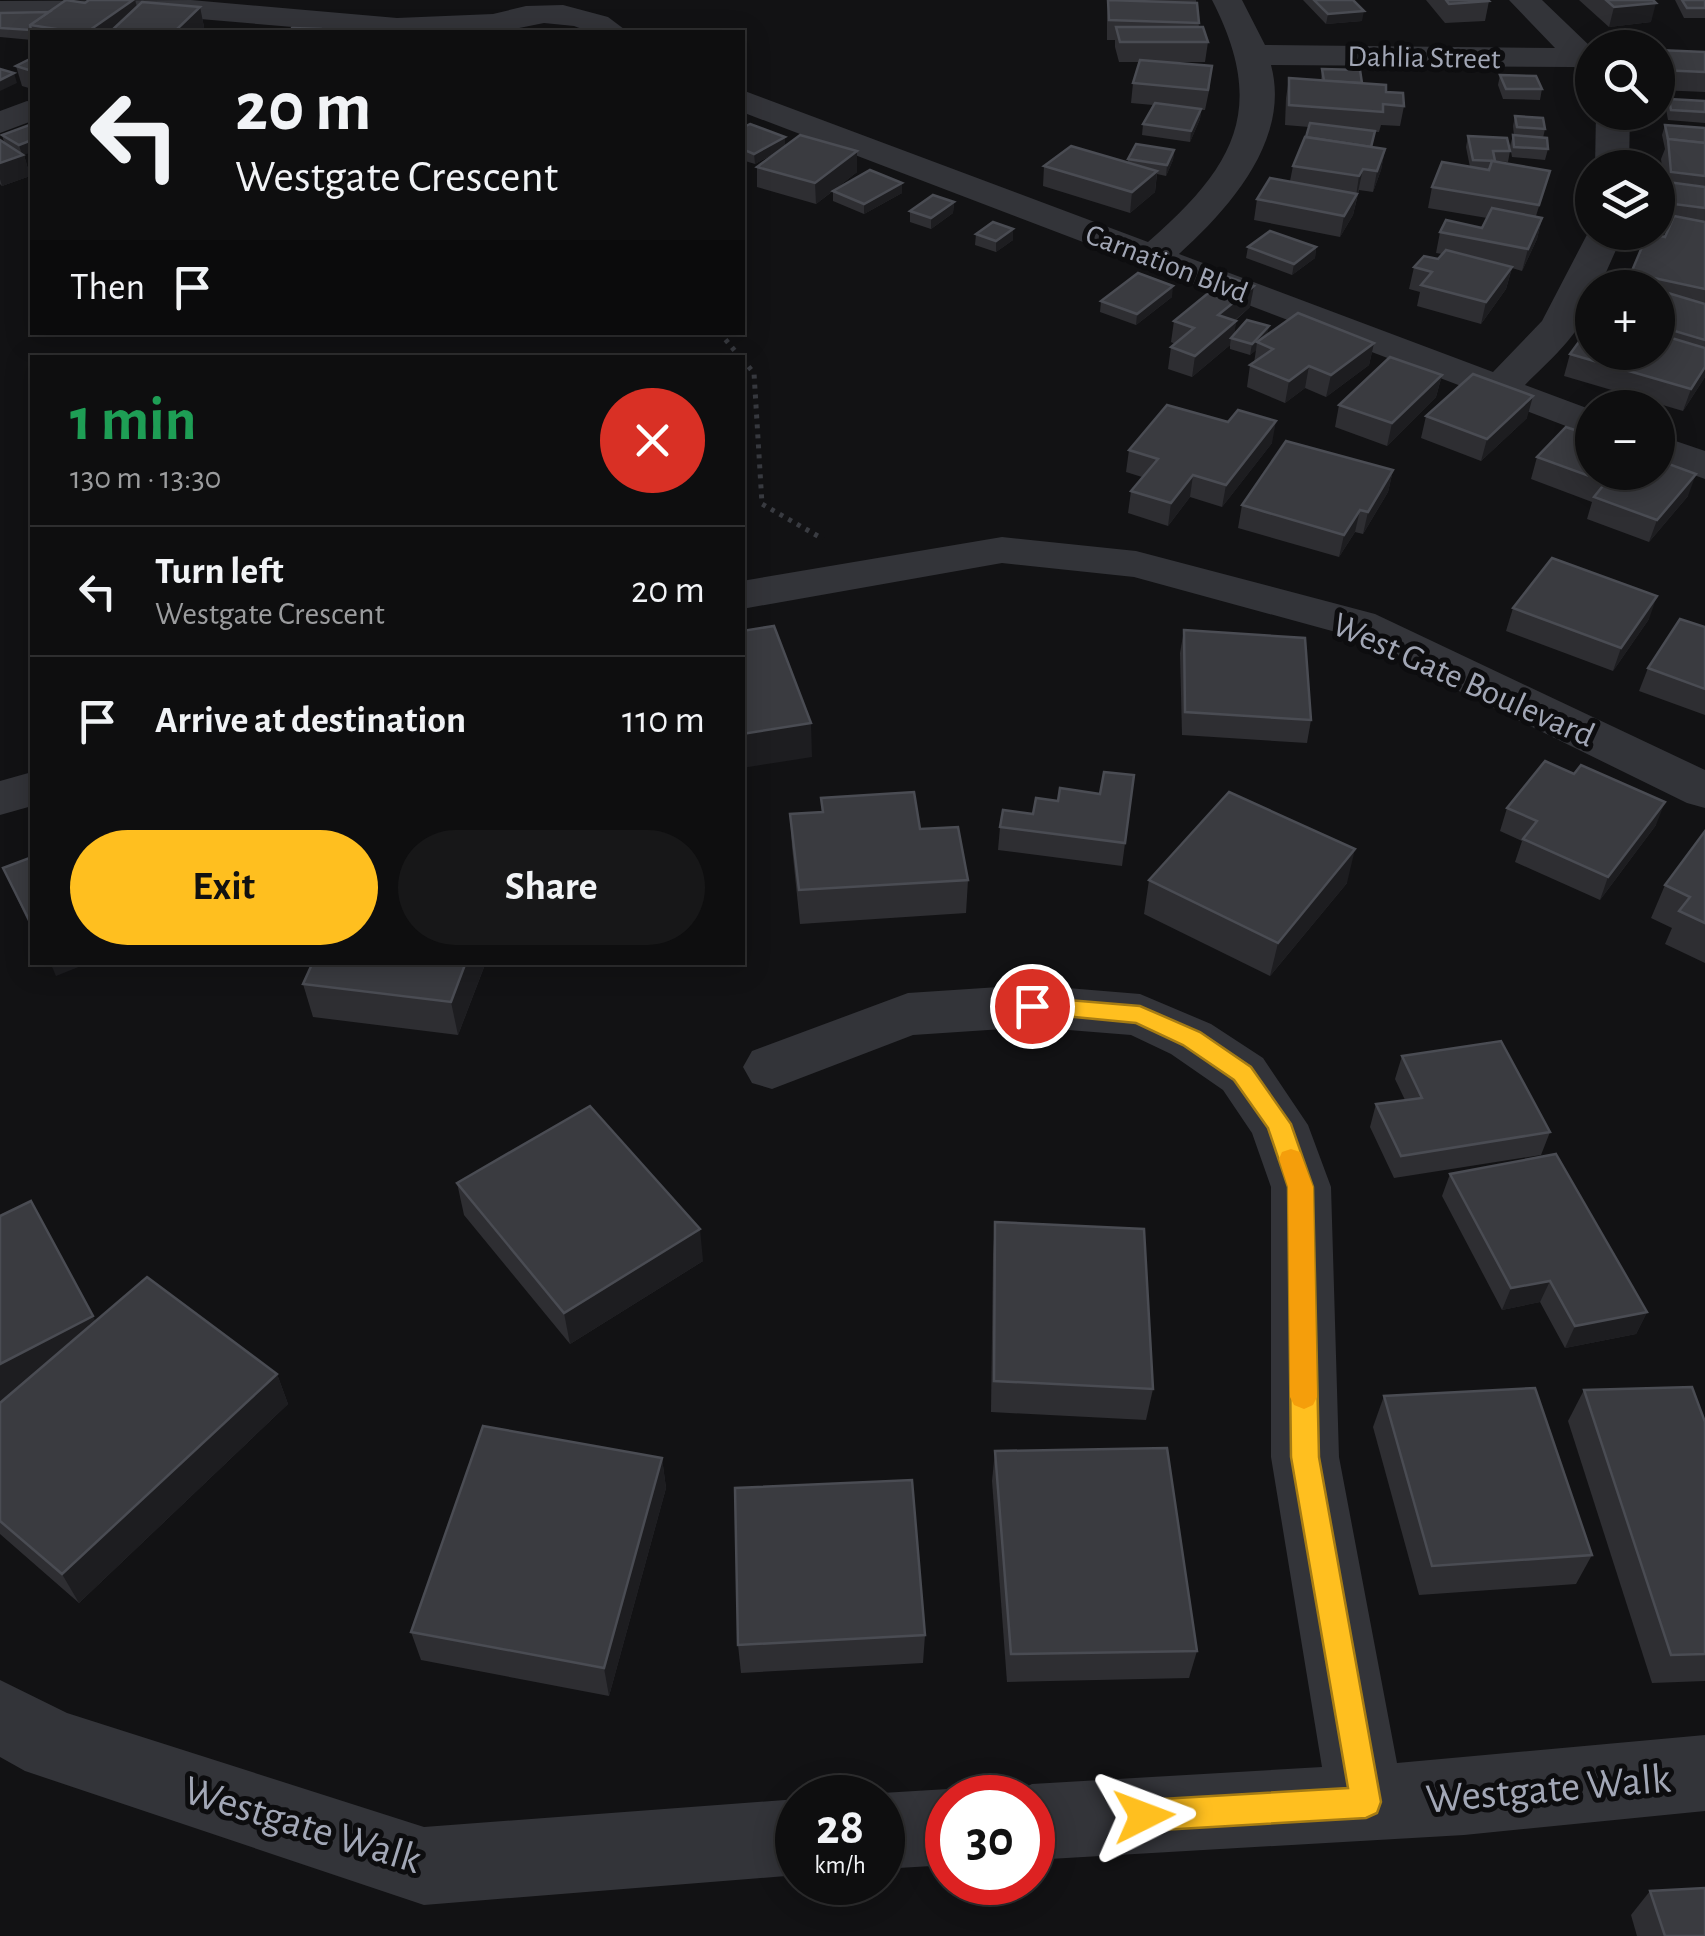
<!DOCTYPE html>
<meta charset="utf-8">
<style>
:root{--surface:#0e0e0f;--page:#171718;--text:#f1f3f6;--muted:#9b9c9e;--line:#2e2e2f;--accent:#ffbf1f}
body{margin:0;font-family:"Alegreya Sans",sans-serif;background:var(--page);color:var(--text);height:100vh;display:flex;flex-direction:column;font-size:38px;white-space:nowrap}
*{box-sizing:border-box;margin:0}
p{font-size:32px;color:var(--muted)}
.icon{flex:none;width:55px;height:55px;fill:none;stroke:currentColor;stroke-width:2;stroke-linecap:round;stroke-linejoin:round}
.map{position:relative;flex:1;overflow:hidden}
.drawer{position:absolute;left:30px;top:355px;width:715px;height:610px;display:flex;flex-direction:column;background:var(--surface);border-radius:0px;box-shadow:0 5px 25px #0003,0 0 0 2px var(--line)}
.drawer>*{flex:none}
.hud{position:absolute;left:30px;top:30px;width:715px;height:305px;border-radius:0px;box-shadow:0 5px 25px #0003,0 0 0 2px var(--line);background:#0e0e0f;color:var(--text);overflow:hidden}
.tools{position:absolute;left:1575px;top:30px;display:grid;gap:20px}
.tools a{display:grid;place-items:center;width:100px;height:100px;border-radius:50%;background:var(--surface);box-shadow:0 5px 25px #0003,0 0 0 2px var(--line);font-size:50px}
.speed{position:absolute;left:775px;top:1775px;display:flex;gap:20px;font-size:50px;font-weight:700;text-align:center}
.speed>*{display:grid;place-content:center;width:130px;height:130px;border-radius:50%;background:var(--surface);box-shadow:0 5px 25px #0003,0 0 0 2px var(--line);line-height:1}
.speed small{font-size:25px;font-weight:400}
.speed .limit{border:15px solid #d22;background:#fff;color:#111}
.pin{position:absolute;display:grid;place-items:center;width:85px;height:85px;color:#fff;margin:-42px;border:5px solid #fff;border-radius:50%;box-shadow:0 2px 10px #0007}
.me{position:absolute;width:110px;margin:-55px;rotate:87deg;stroke-linejoin:round;filter:drop-shadow(0 0 8px #0008)}
.turn{display:flex;align-items:center;gap:35px;height:210px;padding:0 40px;font-size:45px}
.turn .icon{width:130px;height:130px;stroke-width:2.5}
.turn b{display:block;font-size:70px;line-height:85px}
.then{display:flex;align-items:center;height:95px;padding:0 40px;background:#0003;gap:20px;font-size:38px}
.round{display:grid;place-items:center;flex:none;width:105px;height:105px;border-radius:52px;background:var(--page)}
.headline{display:flex;align-items:center;justify-content:space-between;height:170px;padding:0 40px}
h1{font-size:60px;font-weight:600;line-height:75px;color:#1e9e55}
.action{display:flex;gap:20px;margin-top:auto;padding:20px 40px}
.action a{flex:1;height:115px;border-radius:60px;background:var(--accent);color:#111;font-size:40px;font-weight:600;line-height:115px;text-align:center}
.action a+a{background:var(--page);color:var(--text)}
ul{padding:0;list-style:none}
li{display:flex;align-items:center;gap:30px;height:130px;padding:0 40px;border-top:2px solid var(--line)}
li div{flex:1}
li b{display:block;font-size:38px}
li em{font-style:normal}
.map>svg:first-child{display:block}
.lines{fill:none;stroke-linecap:round;stroke-linejoin:round}
.path{stroke:#393b41;stroke-width:5;stroke-dasharray:4 6;stroke-linecap:butt}
.minor{fill:#333439;fill-rule:evenodd}
.wall{fill:#2e2e32}
.shaded-wall{fill:#1d1d20}
.building{fill:#3a3b40;stroke:#4a4c53;stroke-width:2.5}
.route{fill:#ffbf1f;stroke:#a67c14;stroke-width:2.5}
.slow{fill:#f59e0b}
.labels{text-anchor:middle;stroke-width:10;stroke-linejoin:round;paint-order:stroke}
.far-street-label{font-size:30px;fill:#a2a7b6;stroke:#0d0d0f}
.street-label{font-size:35px;fill:#a2a7b6;stroke:#0d0d0f}
.near-street-label{font-size:42px;fill:#a2a7b6;stroke:#0d0d0f}
</style>
<div class="map">
<svg width="1705" height="1936" viewBox="0 0 1705 1936">
<rect width="100%" height="100%" fill="#121214"/>
<g class="lines">
<g class="path">
<polyline points="719,332 741,358"/>
<polyline points="742,359 754,373 762,504 823,539"/>
</g>
<g class="minor">
<polygon points="191,0 397,18 493,14 526,6 563,5 608,17 628,32 590,32 574,26 544,23 500,32 352,32 153,15 77,14 0,19 0,1"/>
<path d="M 1212,0 L 1242,0 L 1265,45 L 1555,48 L 1509,0 L 1542,0 L 1592,48 L 1592,77 L 1574,67 L 1271,65 C 1291,139 1230,208 1179,254 L 1493,372 L 1542,321 L 1592,225 L 1592,232 L 1624,232 L 1599,288 L 1592,288 C 1592,326 1550,359 1525,385 L 1592,410 L 1592,436 L 742,112 L 742,90 L 1148,242 C 1235,166 1268,109 1212,0 Z"/>
<polygon points="27,101 32,102 32,121 0,133 0,111"/>
<polygon points="1596,112 1630,112 1629,168 1595,168"/>
<polygon points="1658,435 1705,451 1705,479 1658,462"/>
<polygon points="1002,537 1136,551 1375,614 1705,770 1705,808 1687,803 1343,634 1134,577 1002,563 742,609 742,581"/>
<polygon points="32,772 32,806 0,815 0,781"/>
<polygon points="1031,985 1140,994 1211,1024 1263,1058 1308,1125 1331,1187 1339,1457 1397,1763 1705,1735 1705,1811 1464,1835 1032,1860 1032,1798 1004,1798 1032,1784 1322,1767 1271,1457 1271,1187 1252,1133 1223,1090 1171,1054 1131,1035 1031,1027 913,1035 772,1089 752,1083 743,1067 752,1051 908,993"/>
<polygon points="0,1680 67,1713 424,1827 798,1799 798,1875 424,1905 25,1771 0,1757"/>
<polygon points="948,1789 969,1798 948,1798 948,1865 882,1869 882,1798 870,1798 882,1793"/>
</g>
</g>
<g class="wall">
<polygon points="89,0 135,0 137,7 200,7 204,27 198,32 32,32 32,40 0,37 0,13 49,12 85,3"/>
<polygon points="1108,0 1196,0 1199,27 1208,42 1205,62 1166,62 1210,86 1205,110 1201,110 1200,119 1190,142 1142,135 1143,124 1153,105 1131,103 1133,83 1139,62 1119,62 1115,47 1115,40 1107,40 1107,20"/>
<polygon points="1303,0 1353,0 1362,21 1326,24"/>
<polygon points="1426,0 1488,0 1489,1 1485,21 1445,23"/>
<polygon points="1579,0 1653,0 1651,22 1609,27"/>
<polygon points="1675,0 1705,0 1705,18 1684,18"/>
<polygon points="1658,50 1705,52 1705,92 1658,90"/>
<polygon points="32,58 32,89 22,86 16,66"/>
<polygon points="1322,69 1386,92 1404,106 1400,126 1381,125 1379,132 1375,132 1372,147 1385,149 1381,170 1373,192 1359,190 1353,215 1340,237 1254,220 1257,199 1290,181 1293,166 1306,137 1309,127 1285,125 1286,98 1289,78 1321,80"/>
<polygon points="1500,75 1542,89 1540,100 1503,99 1498,85"/>
<polygon points="1669,99 1705,101 1705,123 1668,120 1666,109"/>
<polygon points="1515,116 1545,129 1543,138 1548,149 1545,160 1512,157 1510,146 1513,135 1514,136 1513,126"/>
<polygon points="32,124 24,155 30,176 2,186 0,184 0,140 4,142 2,135"/>
<polygon points="1665,125 1705,128 1705,377 1683,411 1564,376 1570,354 1658,352 1658,288 1616,288 1628,281 1631,273 1665,237 1670,225 1658,223 1658,190 1660,181 1664,182 1661,159 1665,149 1662,135"/>
<polygon points="742,128 785,137 785,146 857,172 834,190 902,193 864,214 833,201 833,191 816,204 757,187 757,167 777,152 755,164 742,160"/>
<polygon points="1468,136 1510,151 1508,162 1495,161 1550,171 1536,216 1542,218 1537,239 1522,271 1512,268 1506,289 1481,324 1417,306 1420,292 1409,289 1414,267 1438,259 1442,254 1436,253 1440,232 1482,228 1487,218 1428,208 1432,187 1470,167 1466,147"/>
<polygon points="1174,150 1173,160 1166,176 1157,174 1155,192 1130,213 1043,186 1044,166 1128,162 1128,159"/>
<polygon points="954,202 953,213 931,229 910,222 910,211"/>
<polygon points="976,234 1013,240 996,252 975,245"/>
<polygon points="1248,247 1316,247 1315,258 1292,275 1246,258"/>
<polygon points="1172,297 1136,325 1100,312 1101,301"/>
<polygon points="1250,307 1235,321 1236,321 1234,334 1267,334 1374,343 1369,365 1326,397 1305,388 1285,403 1247,387 1250,365 1254,363 1256,350 1250,355 1230,349 1230,345 1192,377 1168,369 1171,347 1175,344 1171,342 1174,321"/>
<polygon points="1442,375 1436,397 1387,446 1335,427 1339,405"/>
<polygon points="1426,416 1527,418 1481,461 1421,438"/>
<polygon points="1272,443 1222,507 1190,497 1168,526 1128,513 1131,491 1142,477 1126,472 1129,450"/>
<polygon points="1537,457 1688,496 1649,542 1587,519 1592,502 1531,479"/>
<polygon points="1393,470 1388,492 1363,534 1355,532 1339,557 1238,528 1242,505"/>
<polygon points="1513,608 1649,619 1613,671 1506,631"/>
<polygon points="1705,627 1705,715 1639,691 1648,668"/>
<polygon points="1184,630 1311,720 1307,743 1182,735 1180,653"/>
<polygon points="1574,774 1656,825 1600,900 1515,862 1522,841 1500,831 1507,808"/>
<polygon points="1134,775 1122,866 998,850 1000,827 1058,801 1100,794"/>
<polygon points="821,798 968,880 966,913 800,924 792,847 790,814 822,812"/>
<polygon points="1705,831 1705,963 1665,944 1672,928 1651,918 1665,885"/>
<polygon points="32,857 32,930 3,868"/>
<polygon points="1149,880 1347,883 1270,976 1144,914"/>
<polygon points="313,962 486,962 458,1035 313,1017 303,984"/>
<polygon points="1402,1056 1550,1132 1541,1155 1394,1178 1370,1127 1376,1104 1405,1100 1395,1079"/>
<polygon points="1450,1174 1647,1312 1636,1334 1565,1348 1540,1302 1502,1310 1442,1196"/>
<polygon points="457,1183 703,1261 570,1344 464,1215"/>
<polygon points="0,1216 95,1321 277,1374 288,1404 79,1603 0,1534"/>
<polygon points="995,1222 1153,1389 1146,1420 991,1412 993,1254"/>
<polygon points="1584,1390 1705,1422 1705,1681 1652,1683 1568,1421"/>
<polygon points="1384,1396 1592,1555 1576,1584 1419,1595 1373,1427"/>
<polygon points="995,1451 1197,1651 1189,1678 1007,1682 992,1481"/>
<polygon points="662,1458 666,1488 609,1696 421,1660 411,1632"/>
<polygon points="925,1635 923,1663 741,1673 738,1645"/>
<polygon points="1650,1891 1705,1936 1637,1936 1631,1915"/>
</g>
<g class="shaded-wall">
<polygon points="133,0 135,0 140,18 120,32 87,32"/>
<polygon points="1656,3 1651,22 1609,27 1614,7"/>
<polygon points="200,7 204,27 198,32 174,32"/>
<polygon points="1364,11 1362,21 1326,24 1328,14"/>
<polygon points="14,73 17,83 0,91 0,80"/>
<polygon points="1201,109 1200,119 1190,142 1191,131"/>
<polygon points="785,137 785,147 755,164 754,154"/>
<polygon points="32,140 32,152 24,155 30,176 2,186 0,179 0,163 22,155 19,145"/>
<polygon points="1385,149 1381,170 1373,192 1377,171"/>
<polygon points="1174,150 1173,160 1166,176 1167,165"/>
<polygon points="857,151 857,172 816,204 815,183"/>
<polygon points="1363,169 1353,215 1340,237 1344,216 1356,196 1359,176"/>
<polygon points="1157,171 1155,192 1130,213 1132,192"/>
<polygon points="902,183 902,193 864,214 864,204"/>
<polygon points="954,202 953,213 931,229 931,218"/>
<polygon points="1542,218 1537,239 1522,271 1528,249"/>
<polygon points="1013,229 1013,240 996,252 996,241"/>
<polygon points="1316,247 1315,258 1292,275 1294,264"/>
<polygon points="1512,267 1506,289 1481,324 1486,302"/>
<polygon points="1173,286 1172,297 1136,325 1137,314"/>
<polygon points="1254,286 1250,307 1215,337 1218,315"/>
<polygon points="1236,321 1234,339 1231,338 1230,345 1192,377 1195,356"/>
<polygon points="1269,326 1267,337 1257,342 1256,350 1250,355 1252,344"/>
<polygon points="1374,343 1369,365 1326,397 1331,375"/>
<polygon points="1309,366 1305,388 1285,403 1289,381"/>
<polygon points="1705,367 1705,377 1683,411 1691,389"/>
<polygon points="1442,375 1436,397 1387,446 1392,423"/>
<polygon points="1533,396 1527,418 1481,461 1487,439"/>
<polygon points="1276,421 1272,443 1222,507 1226,485"/>
<polygon points="1393,470 1388,492 1363,534 1368,512"/>
<polygon points="1696,474 1688,496 1649,542 1657,520"/>
<polygon points="1193,475 1190,497 1168,526 1171,503"/>
<polygon points="1360,510 1355,532 1339,557 1344,535"/>
<polygon points="1657,596 1649,619 1613,671 1621,648"/>
<polygon points="811,723 812,757 742,768 742,734"/>
<polygon points="1665,802 1656,825 1600,900 1608,877"/>
<polygon points="1355,849 1347,883 1270,976 1278,943"/>
<polygon points="50,962 91,962 56,976"/>
<polygon points="466,962 486,962 458,1035 451,1002"/>
<polygon points="700,1229 703,1261 570,1344 564,1313"/>
<polygon points="1550,1281 1540,1302 1502,1310 1511,1288"/>
<polygon points="1647,1312 1636,1334 1565,1348 1575,1326"/>
<polygon points="93,1316 108,1348 0,1404 0,1364"/>
<polygon points="277,1374 288,1404 79,1603 62,1574"/>
<polygon points="662,1458 666,1488 609,1696 604,1668"/>
</g>
<g class="building">
<polygon points="66,0 85,3 89,0 133,0 87,32 76,32 30,25"/>
<polygon points="1108,0 1197,3 1199,23 1109,20"/>
<polygon points="1314,0 1353,0 1364,11 1328,14"/>
<polygon points="1446,0 1488,0 1489,1 1449,4"/>
<polygon points="1606,0 1653,0 1656,3 1614,7"/>
<polygon points="1682,0 1705,0 1705,8 1687,8"/>
<polygon points="142,2 200,7 174,32 110,32"/>
<polygon points="49,12 30,25 31,30 0,28 0,13"/>
<polygon points="1116,27 1203,27 1208,42 1120,42"/>
<polygon points="292,28 320,29 318,32 289,32"/>
<polygon points="1658,50 1705,52 1705,72 1659,70"/>
<polygon points="32,58 32,71 16,66"/>
<polygon points="1140,60 1212,66 1208,90 1133,83"/>
<polygon points="0,69 14,73 0,80"/>
<polygon points="1322,69 1360,70 1362,83 1324,81"/>
<polygon points="1500,75 1536,76 1542,89 1506,89"/>
<polygon points="1289,78 1386,85 1386,92 1403,93 1404,106 1383,104 1383,112 1289,105"/>
<polygon points="1669,99 1705,101 1705,112 1671,110"/>
<polygon points="1155,103 1201,109 1191,131 1143,124"/>
<polygon points="1515,116 1543,118 1545,129 1517,127"/>
<polygon points="1310,123 1375,131 1371,147 1306,137"/>
<polygon points="32,124 32,140 19,145 2,135"/>
<polygon points="750,124 785,137 754,154 742,149 742,128"/>
<polygon points="1665,125 1705,128 1705,143 1668,139"/>
<polygon points="800,135 857,151 815,183 757,167"/>
<polygon points="1513,135 1547,138 1548,149 1514,147"/>
<polygon points="1468,136 1507,138 1510,151 1493,151 1495,161 1473,160"/>
<polygon points="1305,137 1385,149 1377,171 1363,169 1359,176 1293,166"/>
<polygon points="1668,139 1705,143 1705,176 1671,172"/>
<polygon points="0,140 23,155 0,163"/>
<polygon points="1136,144 1174,150 1167,165 1128,159"/>
<polygon points="1071,146 1157,171 1132,192 1044,166"/>
<polygon points="1492,161 1550,171 1539,205 1432,187 1442,162 1489,170"/>
<polygon points="870,170 902,183 864,204 833,191"/>
<polygon points="1270,178 1357,194 1344,216 1257,199"/>
<polygon points="1660,181 1705,187 1705,208 1658,202"/>
<polygon points="933,195 954,202 931,218 910,211"/>
<polygon points="1492,208 1542,218 1528,249 1440,232 1446,220 1482,228"/>
<polygon points="1674,216 1705,222 1705,289 1631,273 1648,233 1665,237"/>
<polygon points="993,222 1013,229 996,241 976,234"/>
<polygon points="1270,231 1316,247 1294,264 1248,247"/>
<polygon points="1446,250 1512,267 1486,302 1421,285 1432,272 1414,267 1424,256 1438,259"/>
<polygon points="1138,273 1173,286 1137,314 1101,301"/>
<polygon points="1228,277 1254,286 1218,315 1236,321 1195,356 1171,347 1194,328 1174,321"/>
<polygon points="1622,280 1649,288 1616,288"/>
<polygon points="1658,290 1705,304 1705,340 1658,326"/>
<polygon points="1298,313 1374,343 1331,375 1309,366 1289,381 1250,365 1273,349 1257,342"/>
<polygon points="1247,320 1269,326 1252,344 1231,338"/>
<polygon points="1592,324 1592,352 1658,352 1658,334 1705,348 1705,367 1691,389 1570,354"/>
<polygon points="1390,357 1442,375 1392,423 1339,405"/>
<polygon points="1473,374 1533,396 1487,439 1426,416"/>
<polygon points="1167,405 1228,422 1238,410 1276,421 1226,485 1193,475 1171,503 1131,491 1158,459 1129,450"/>
<polygon points="1566,427 1592,436 1592,472 1658,472 1658,460 1696,474 1657,520 1594,497 1606,482 1537,457"/>
<polygon points="1286,441 1393,470 1368,512 1360,510 1344,535 1242,505"/>
<polygon points="1552,558 1657,596 1621,648 1513,608"/>
<polygon points="1680,619 1705,627 1705,689 1648,668"/>
<polygon points="774,626 811,723 742,734 742,631"/>
<polygon points="1184,630 1305,638 1311,720 1185,712"/>
<polygon points="1545,761 1574,774 1581,765 1665,802 1608,877 1523,839 1537,821 1507,808"/>
<polygon points="1104,772 1134,775 1125,843 1000,827 1003,810 1033,814 1036,798 1058,801 1060,788 1100,794"/>
<polygon points="914,792 920,829 958,827 968,880 799,890 790,814 823,812 821,798"/>
<polygon points="1229,792 1355,849 1278,943 1149,880"/>
<polygon points="1705,831 1705,923 1679,911 1690,897 1665,885"/>
<polygon points="32,857 32,926 3,868"/>
<polygon points="313,962 466,962 451,1002 303,984"/>
<polygon points="1501,1041 1550,1132 1401,1156 1376,1104 1422,1098 1402,1056"/>
<polygon points="590,1106 700,1229 564,1313 457,1183"/>
<polygon points="1556,1154 1647,1312 1575,1326 1550,1281 1511,1288 1450,1174"/>
<polygon points="31,1201 93,1316 0,1364 0,1216"/>
<polygon points="995,1222 1144,1229 1153,1389 994,1381"/>
<polygon points="147,1277 277,1374 62,1574 0,1521 0,1403"/>
<polygon points="1692,1387 1705,1422 1705,1654 1671,1655 1584,1390"/>
<polygon points="1535,1388 1592,1555 1432,1566 1384,1396"/>
<polygon points="483,1426 662,1458 604,1668 411,1632"/>
<polygon points="1167,1448 1197,1651 1011,1654 995,1451"/>
<polygon points="912,1480 925,1635 738,1645 735,1488"/>
<polygon points="1705,1888 1705,1936 1665,1936 1650,1891"/>
</g>
<polygon class="route" points="1032,997 1140,1006 1200,1032 1251,1067 1291,1124 1313,1187 1319,1457 1381,1802 1377,1813 1366,1818 1144,1831 1132,1827 1128,1816 1132,1804 1144,1800 1348,1788 1291,1457 1288,1187 1268,1128 1234,1080 1183,1045 1136,1023 1023,1012 1020,1006"/>
<polygon class="slow" points="1291,1149 1300,1152 1313,1187 1317,1397 1313,1405 1304,1409 1294,1405 1290,1397 1288,1187 1279,1159 1282,1152"/>
<g class="labels">
<g class="far-street-label">
<text transform="translate(1424 57) rotate(1)" y="10">Dahlia Street</text>
<text transform="translate(1167 263) rotate(21)" y="10">Carnation Blvd</text>
</g>
<g class="street-label">
<text transform="translate(1464 679) rotate(24)" y="12">West Gate Boulevard</text>
</g>
<g class="near-street-label">
<text transform="translate(1548 1787) rotate(-5)" y="15">Westgate Walk</text>
<text transform="translate(303 1823) rotate(17)" y="15">Westgate Walk</text>
</g>
</g>
</svg>
<div class="tools">
<a><svg class="icon" aria-label="search" viewBox="0 0 24 24"><circle cx="10" cy="10" r="6"/><path d="M15 15l6 6"/></svg></a>
<a><svg class="icon" aria-label="layers" viewBox="0 0 24 24"><path d="M12 4l9 5-9 5-9-5zM3 14l9 5 9-5"/></svg></a>
<a>+</a>
<a>−</a>
</div>
<div class="speed"><div>28<small>km/h</small></div><div class="limit">30</div></div>
<div class="pin" style="left:1032px;top:1006px;background:#d93025"><svg class="icon" aria-label="arrive" viewBox="0 0 24 24"><path d="M6 21V4h12l-3 4 3 4H6"/></svg></div>
<svg class="me" style="left:1144px;top:1816px" viewBox="-20 -20 40 40"><path d="M0-17L14 15 0 8-14 15z" fill="#ffbf1f" stroke="#fff" stroke-width="4"/></svg>
<div class="hud">
<div class="turn"><svg class="icon" aria-label="left" viewBox="0 0 24 24"><path d="M17 20v-9H6M10 6l-5 5 5 5"/></svg><div><b>20 m</b>Westgate Crescent</div></div>
<div class="then">Then<svg class="icon" aria-label="arrive" viewBox="0 0 24 24"><path d="M6 21V4h12l-3 4 3 4H6"/></svg></div>
</div>
<section class="drawer">
<div class="headline"><div><h1>1 min</h1><p>130 m · 13:30</p></div><a class="round" style="background:#d93025;color:#fff"><svg class="icon" aria-label="close" viewBox="0 0 24 24"><path d="M6 6l12 12M18 6L6 18"/></svg></a></div>
<ul>
<li><svg class="icon" aria-label="left" viewBox="0 0 24 24"><path d="M17 20v-9H6M10 6l-5 5 5 5"/></svg><div><b>Turn left</b><p>Westgate Crescent</p></div><em>20 m</em></li>
<li><svg class="icon" aria-label="arrive" viewBox="0 0 24 24"><path d="M6 21V4h12l-3 4 3 4H6"/></svg><div><b>Arrive at destination</b></div><em>110 m</em></li>
</ul>
<div class="action"><a>Exit</a><a>Share</a></div>
</section>
</div>
